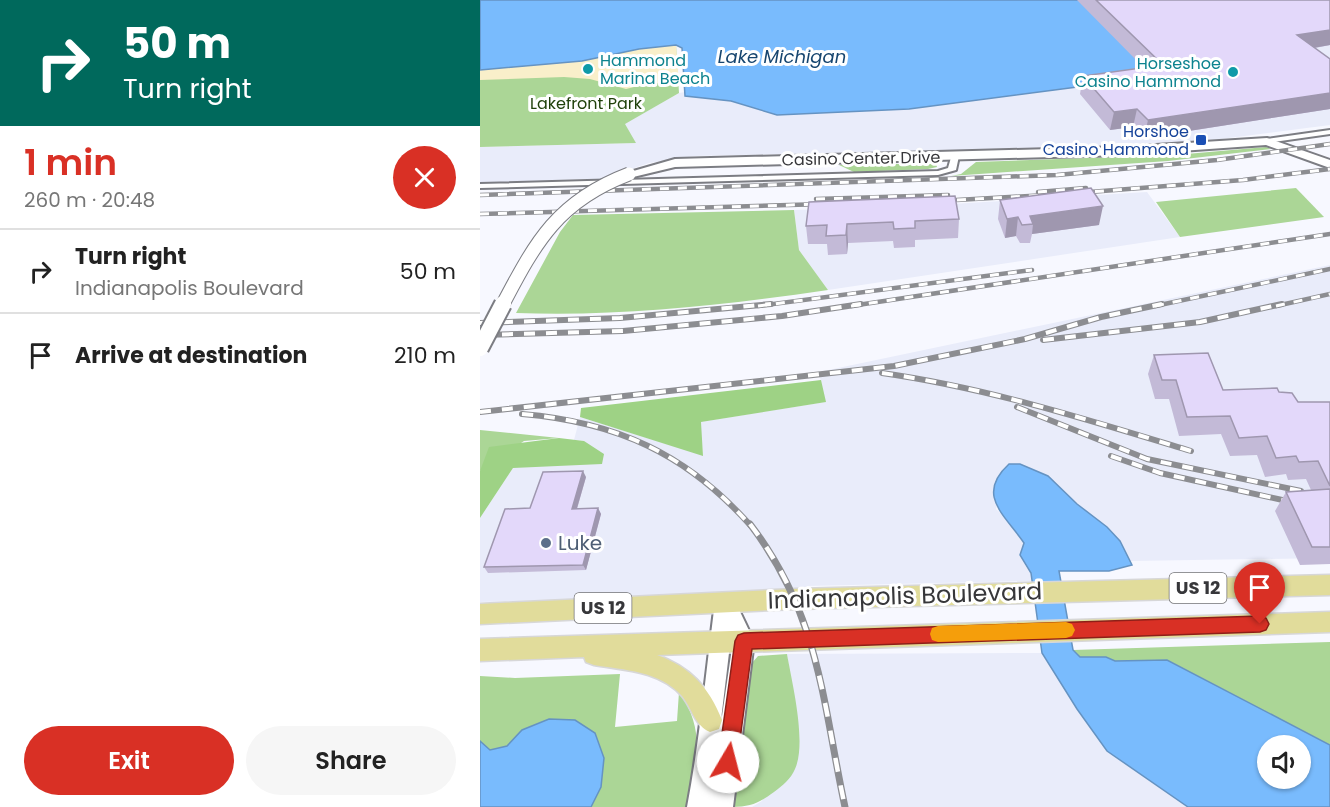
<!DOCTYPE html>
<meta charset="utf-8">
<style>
:root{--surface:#fff;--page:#f6f6f6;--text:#222;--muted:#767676;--line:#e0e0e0;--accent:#d93025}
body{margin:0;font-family:Poppins,sans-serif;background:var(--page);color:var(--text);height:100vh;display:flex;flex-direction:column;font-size:22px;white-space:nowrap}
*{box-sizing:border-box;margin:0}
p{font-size:20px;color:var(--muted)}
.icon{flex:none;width:33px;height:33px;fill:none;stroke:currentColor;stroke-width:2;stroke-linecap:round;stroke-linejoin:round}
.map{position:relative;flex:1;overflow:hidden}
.side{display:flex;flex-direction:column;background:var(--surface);width:480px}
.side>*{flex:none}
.banner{background:#00695c;color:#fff;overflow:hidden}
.controls{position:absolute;left:777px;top:735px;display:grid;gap:12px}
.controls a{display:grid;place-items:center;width:54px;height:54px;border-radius:50%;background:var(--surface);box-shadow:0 2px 4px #0004;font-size:30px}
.pin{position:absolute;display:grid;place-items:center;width:51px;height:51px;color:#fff;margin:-62px -26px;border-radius:50% 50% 50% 0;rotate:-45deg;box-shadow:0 0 6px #0007}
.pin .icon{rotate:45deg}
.me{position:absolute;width:66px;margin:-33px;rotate:8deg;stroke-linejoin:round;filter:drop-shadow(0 0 4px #0008)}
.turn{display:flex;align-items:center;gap:21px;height:126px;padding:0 24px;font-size:27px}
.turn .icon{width:78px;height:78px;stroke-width:2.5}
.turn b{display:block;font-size:42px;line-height:51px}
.round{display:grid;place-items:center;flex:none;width:63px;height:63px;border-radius:32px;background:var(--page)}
.overview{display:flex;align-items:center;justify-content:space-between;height:102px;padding:0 24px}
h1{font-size:36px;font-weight:600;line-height:45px;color:var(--accent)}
.button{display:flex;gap:12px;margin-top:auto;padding:12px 24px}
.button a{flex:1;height:69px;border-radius:36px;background:var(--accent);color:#fff;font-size:24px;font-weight:600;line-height:69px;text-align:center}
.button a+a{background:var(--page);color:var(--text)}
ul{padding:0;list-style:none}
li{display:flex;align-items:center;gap:18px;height:84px;padding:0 24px;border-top:2px solid var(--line)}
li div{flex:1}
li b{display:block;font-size:22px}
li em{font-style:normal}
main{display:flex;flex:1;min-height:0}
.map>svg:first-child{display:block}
.built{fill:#e9ecfa}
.green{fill:#abd696}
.forest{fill:#9ed285}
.sand{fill:#f9efca}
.water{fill:#79bbfd;stroke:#6593c2;stroke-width:1.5;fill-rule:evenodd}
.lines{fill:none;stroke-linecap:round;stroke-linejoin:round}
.street-casing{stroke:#7c7d83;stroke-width:4}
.secondary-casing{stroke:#7c7d83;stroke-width:4}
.primary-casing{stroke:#d7d7d8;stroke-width:3}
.street{fill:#fff;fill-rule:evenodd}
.secondary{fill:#fff;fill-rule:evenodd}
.primary{fill:#e1dc9b;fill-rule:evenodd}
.rail-far2-casing{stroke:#8c8d91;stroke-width:4.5}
.rail-far1-casing{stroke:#8c8d91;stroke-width:6}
.rail-casing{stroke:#8c8d91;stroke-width:7}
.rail-far2{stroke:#fff;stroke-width:3;stroke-dasharray:9;stroke-linecap:butt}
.rail-far1{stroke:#fff;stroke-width:4;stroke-dasharray:11;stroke-linecap:butt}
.rail{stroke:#fff;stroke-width:4.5;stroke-dasharray:14;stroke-linecap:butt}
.secondary-bridge-far1-casing{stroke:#7c7d83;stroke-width:15;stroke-linecap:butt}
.secondary-bridge-casing{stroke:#7c7d83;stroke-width:20;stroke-linecap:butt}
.secondary-bridge-far1{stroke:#fff;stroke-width:13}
.secondary-bridge{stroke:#fff;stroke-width:16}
.wall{fill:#c3bad7}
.shaded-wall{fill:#9f97af}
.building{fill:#e3d8fa;stroke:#9f97af;stroke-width:1.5}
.route{fill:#d93025;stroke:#8d1f18;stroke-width:1.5}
.slow{fill:#f59e0b}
.culture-dot{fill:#0f9aa8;stroke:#fff;stroke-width:2}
.transit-dot{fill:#1a4fb4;stroke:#fff;stroke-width:2}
.service-dot{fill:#5c6f8a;stroke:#fff;stroke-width:2}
.labels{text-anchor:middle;stroke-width:6;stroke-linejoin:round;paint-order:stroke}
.far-culture-label{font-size:16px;fill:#0d838f;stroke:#fff;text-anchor:start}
.far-park-label{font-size:16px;fill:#20410b;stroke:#fff}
.far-transit-label{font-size:16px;fill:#164399;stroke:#fff;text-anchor:end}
.far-street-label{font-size:16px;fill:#37373a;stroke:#fff}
.far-water-label{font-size:18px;font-style:italic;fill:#16456f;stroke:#fff}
.shield{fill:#fff;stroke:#737375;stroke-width:1.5}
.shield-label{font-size:18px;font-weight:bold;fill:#37373a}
.service-label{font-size:20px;fill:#4e5e75;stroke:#fff;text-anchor:start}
.near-street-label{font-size:24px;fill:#37373a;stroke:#fff}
</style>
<main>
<section class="side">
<div class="banner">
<div class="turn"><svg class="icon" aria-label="right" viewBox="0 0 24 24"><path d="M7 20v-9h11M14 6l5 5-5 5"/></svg><div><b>50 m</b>Turn right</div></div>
</div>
<div class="overview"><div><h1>1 min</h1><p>260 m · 20:48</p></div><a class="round" style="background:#d93025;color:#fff"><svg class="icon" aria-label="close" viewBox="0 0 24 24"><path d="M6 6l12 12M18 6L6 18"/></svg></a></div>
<ul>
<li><svg class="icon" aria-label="right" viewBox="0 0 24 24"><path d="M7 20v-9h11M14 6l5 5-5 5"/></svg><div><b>Turn right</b><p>Indianapolis Boulevard</p></div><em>50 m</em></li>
<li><svg class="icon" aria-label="arrive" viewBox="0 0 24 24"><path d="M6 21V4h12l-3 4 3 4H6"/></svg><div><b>Arrive at destination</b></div><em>210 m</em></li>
</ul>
<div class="button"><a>Exit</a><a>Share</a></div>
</section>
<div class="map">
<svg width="850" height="807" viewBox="0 0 850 807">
<rect width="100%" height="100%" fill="#f7f8ff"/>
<g class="built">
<polygon points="850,0 850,125 717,142 618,147 215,156 169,163 122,179 76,180 72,188 0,190 0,147 155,143 144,124 199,93 205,92 206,96 251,101 297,115 429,109 674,77"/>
<polygon points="667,192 700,237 348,290 319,250 314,210 422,207"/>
<polygon points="850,265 850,558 650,561 640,542 627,527 597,504 568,476 540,464 529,464 516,509 528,520 544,544 545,565 551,573 552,581 327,586 330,593 0,602 0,518 33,468 104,441 94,440 100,417 223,455 220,422 345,402 339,372"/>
<polygon points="562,653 597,709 627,751 708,807 272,807 282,801 317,717 307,654"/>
</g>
<g class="green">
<polygon points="196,45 199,93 145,124 156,143 0,147 0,70 102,61 159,49"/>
<polygon points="786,147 791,149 688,161 471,176 481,174 496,162 695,155"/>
<polygon points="386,164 456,164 457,167 448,169 374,172 359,165"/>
<polygon points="816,188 844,217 700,237 676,202"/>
<path d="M 314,210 L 319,250 L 348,290 C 246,305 139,317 36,313 L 80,232 L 93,215 Z"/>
<polygon points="0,430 79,438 44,441 0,471"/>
<polygon points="850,642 850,745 687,660 635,661 626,657 600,657 593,650"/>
<path d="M 307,654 C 312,683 327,742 315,769 C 311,779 302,786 294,792 C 279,803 271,807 252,807 L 266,670 L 278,656 Z"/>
<path d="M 140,674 L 135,727 L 197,721 L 199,692 C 226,729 217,765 208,807 L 0,807 L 0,676 L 35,678 Z"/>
</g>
<g class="forest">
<polygon points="341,380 346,402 221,422 223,456 100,417 101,408"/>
<polygon points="79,438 104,441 124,454 122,464 33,468 0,518 0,471 9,447"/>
</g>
<polygon class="sand" points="196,45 199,84 170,83 146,89 110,79 84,77 0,80 0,70 102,61 159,49"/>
<g class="water">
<polygon points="0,0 726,0 674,77 429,109 297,115 251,101 205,96 202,48 196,45 159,49 102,61 0,70"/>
<path d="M 529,464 L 540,464 L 568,476 L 597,504 L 627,527 L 640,541 L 652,565 L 629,571 L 579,571 L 593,650 L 600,657 L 626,657 L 635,661 L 687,660 L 850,745 L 850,807 L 708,807 L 627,751 L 597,709 L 562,653 L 551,573 L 540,555 L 544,543 C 525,515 495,495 529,464 ZM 788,746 L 820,746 L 820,778 L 788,778 Z"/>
<polygon points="69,719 95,720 115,733 124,758 121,787 111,807 0,807 0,741 10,750 27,746 42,730"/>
</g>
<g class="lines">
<g class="street-casing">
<g id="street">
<polygon points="850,130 850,134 787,143 783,141 787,139"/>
<polygon points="472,154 479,156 476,170 458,175 0,188 0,184 458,171 468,168"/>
</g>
</g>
<g class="secondary-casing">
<g id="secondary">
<polygon points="787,138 850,160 850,168 786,145 644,155 195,167 149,178 143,174 195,159 644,147"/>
<path d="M 245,593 L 252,595 L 274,641 L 253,807 L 207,807 C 220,739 226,671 235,602 L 238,595 ZM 251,636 L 253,641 L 241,723 L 241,720 Z"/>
</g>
</g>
<g class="primary-casing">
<g id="primary">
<polygon points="850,575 850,595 316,609 0,624 0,604 316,589"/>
<path d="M 850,612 L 850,632 L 177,655 C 210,667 229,687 242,720 L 239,729 L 230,732 C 215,726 212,708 202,696 C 180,671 144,670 114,665 L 106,662 L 104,657 L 0,661 L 0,639 Z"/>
</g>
</g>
<use href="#street" class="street"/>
<use href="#secondary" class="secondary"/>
<use href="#primary" class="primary"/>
<g class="rail-far2-casing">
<g id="rail-far2">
<polyline points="558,192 606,188"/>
<polyline points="597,193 763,180 850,169"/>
<polyline points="0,195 577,175 737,160 850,144"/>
<polyline points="336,199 468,195"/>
<polyline points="459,201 567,195"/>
<polyline points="0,214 345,204"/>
<polyline points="278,306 552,270"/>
<polyline points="371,306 850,234"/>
<polyline points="675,306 850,269"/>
<polyline points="796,306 850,294"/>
</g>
</g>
<g class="rail-far1-casing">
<g id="rail-far1">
<polyline points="0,323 140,318 291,304"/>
<polyline points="0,335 143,331 302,316 381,304"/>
<polyline points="563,340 720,322 802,304"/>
<path d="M 402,373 C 508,388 609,420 711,451"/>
<polyline points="537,407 667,459 821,491"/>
<polyline points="0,412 414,366 545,339 621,317 682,304"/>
<path d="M 42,414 C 137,422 207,454 271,526"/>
<polyline points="631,456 680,473 816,503"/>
</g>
</g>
<g class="rail-casing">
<path id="rail" d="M 270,524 C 340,616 342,700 365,807"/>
</g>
<use href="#rail-far2" class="rail-far2"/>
<use href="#rail-far1" class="rail-far1"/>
<use href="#rail" class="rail"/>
<g class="secondary-bridge-far1-casing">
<path id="secondary-bridge-far1" d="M 22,306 C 56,241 78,201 149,174"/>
</g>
<g class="secondary-bridge-casing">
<polyline id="secondary-bridge" points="0,348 23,304"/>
</g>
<use href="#secondary-bridge-far1" class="secondary-bridge-far1"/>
<use href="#secondary-bridge" class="secondary-bridge"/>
</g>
<g class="wall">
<polygon points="597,0 850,0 850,45 835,48 850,59 850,109 664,138 653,127 630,130 600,94 603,76 664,68"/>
<polygon points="520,200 619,225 552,234 550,243 540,243 536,236 525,238 518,219"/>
<polygon points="479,219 478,238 435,240 435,247 414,248 413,241 368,243 367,254 348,255 347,244 328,244 326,226"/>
<polygon points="674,355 743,390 799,392 818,402 850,402 850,564 820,565 795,511 806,492 831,490 826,479 808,480 806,474 785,477 777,455 750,456 741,434 699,436 689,399 675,399 668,374"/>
<polygon points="106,477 97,509 118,508 121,514 106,570 8,573 4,567 50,508"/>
</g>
<g class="shaded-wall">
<polygon points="850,30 850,45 810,52 817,35"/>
<polygon points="850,93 850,109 664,138 668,120"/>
<polygon points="657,109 653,127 630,130 634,112"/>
<polygon points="623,206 619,225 552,234 553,224 550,216"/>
<polygon points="538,217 536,236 525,238 527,219"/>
<polygon points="367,224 368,243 367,254 366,235"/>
<polygon points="103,471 106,477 95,515 92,509"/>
<polygon points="118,508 121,514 106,570 103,565"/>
</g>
<g class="building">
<polygon points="616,0 850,0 850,30 817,35 850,59 850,93 668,120 657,109 634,112 603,76 683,65"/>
<polygon points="611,188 623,206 550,216 553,224 542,225 538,217 527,219 520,200"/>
<polygon points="475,196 479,219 435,221 435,228 414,229 413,222 367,224 366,235 346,236 347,225 326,226 329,202"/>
<polygon points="728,353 743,390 797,388 799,392 812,393 818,402 850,402 850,486 838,461 819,462 816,456 796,458 787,436 759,438 750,416 707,417 696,380 682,380 674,355"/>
<polygon points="103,471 92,509 118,508 103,565 4,567 25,509 50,508 63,472"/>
<polygon points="850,489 850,547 832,547 806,492"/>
</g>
<polygon class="route" points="780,616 786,618 789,624 786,630 780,632 272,649 257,762 254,768 248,771 241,768 238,762 255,641 258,635 264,633"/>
<polygon class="slow" points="586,622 592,624 595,630 592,636 586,638 458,642 452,640 450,634 452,628 458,626"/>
<g class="culture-dot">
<circle cx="108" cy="69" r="6"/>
<circle cx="753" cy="72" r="6"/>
</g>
<rect class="transit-dot" x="715" y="134" width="12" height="12" rx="3"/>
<circle class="service-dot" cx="66" cy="543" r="6"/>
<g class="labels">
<g class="far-culture-label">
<text x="120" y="66">Hammond<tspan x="120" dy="18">Marina Beach</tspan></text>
<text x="741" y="69" text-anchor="end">Horseshoe<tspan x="741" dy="18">Casino Hammond</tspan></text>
</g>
<g class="far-park-label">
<text x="106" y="109">Lakefront Park</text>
</g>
<g class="far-transit-label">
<text x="709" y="137">Horshoe<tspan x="709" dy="18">Casino Hammond</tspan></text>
</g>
<g class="far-street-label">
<text transform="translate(381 158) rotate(-1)" y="6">Casino Center Drive</text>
</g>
<g class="far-water-label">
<text x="302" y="63">Lake Michigan</text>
</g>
<g class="shield">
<rect x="689.5" y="573" width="57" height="30" rx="4.5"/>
<rect x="94.5" y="593" width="57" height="30" rx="4.5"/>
</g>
<g class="shield-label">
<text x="718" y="594">US 12</text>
<text x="123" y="614">US 12</text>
</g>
<g class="service-label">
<text x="78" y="550">Luke</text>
</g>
<g class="near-street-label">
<text transform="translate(425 596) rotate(-2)" y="8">Indianapolis Boulevard</text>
</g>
</g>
</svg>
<div class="controls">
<a><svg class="icon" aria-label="sound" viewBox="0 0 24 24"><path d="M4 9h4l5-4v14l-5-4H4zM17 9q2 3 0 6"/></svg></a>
</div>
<div class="pin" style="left:780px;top:624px;background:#d93025"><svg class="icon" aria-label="arrive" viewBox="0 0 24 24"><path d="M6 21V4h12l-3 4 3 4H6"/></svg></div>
<svg class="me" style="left:248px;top:762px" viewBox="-20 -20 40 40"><circle r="19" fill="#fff"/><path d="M0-13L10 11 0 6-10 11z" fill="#d93025"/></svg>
</div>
</main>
